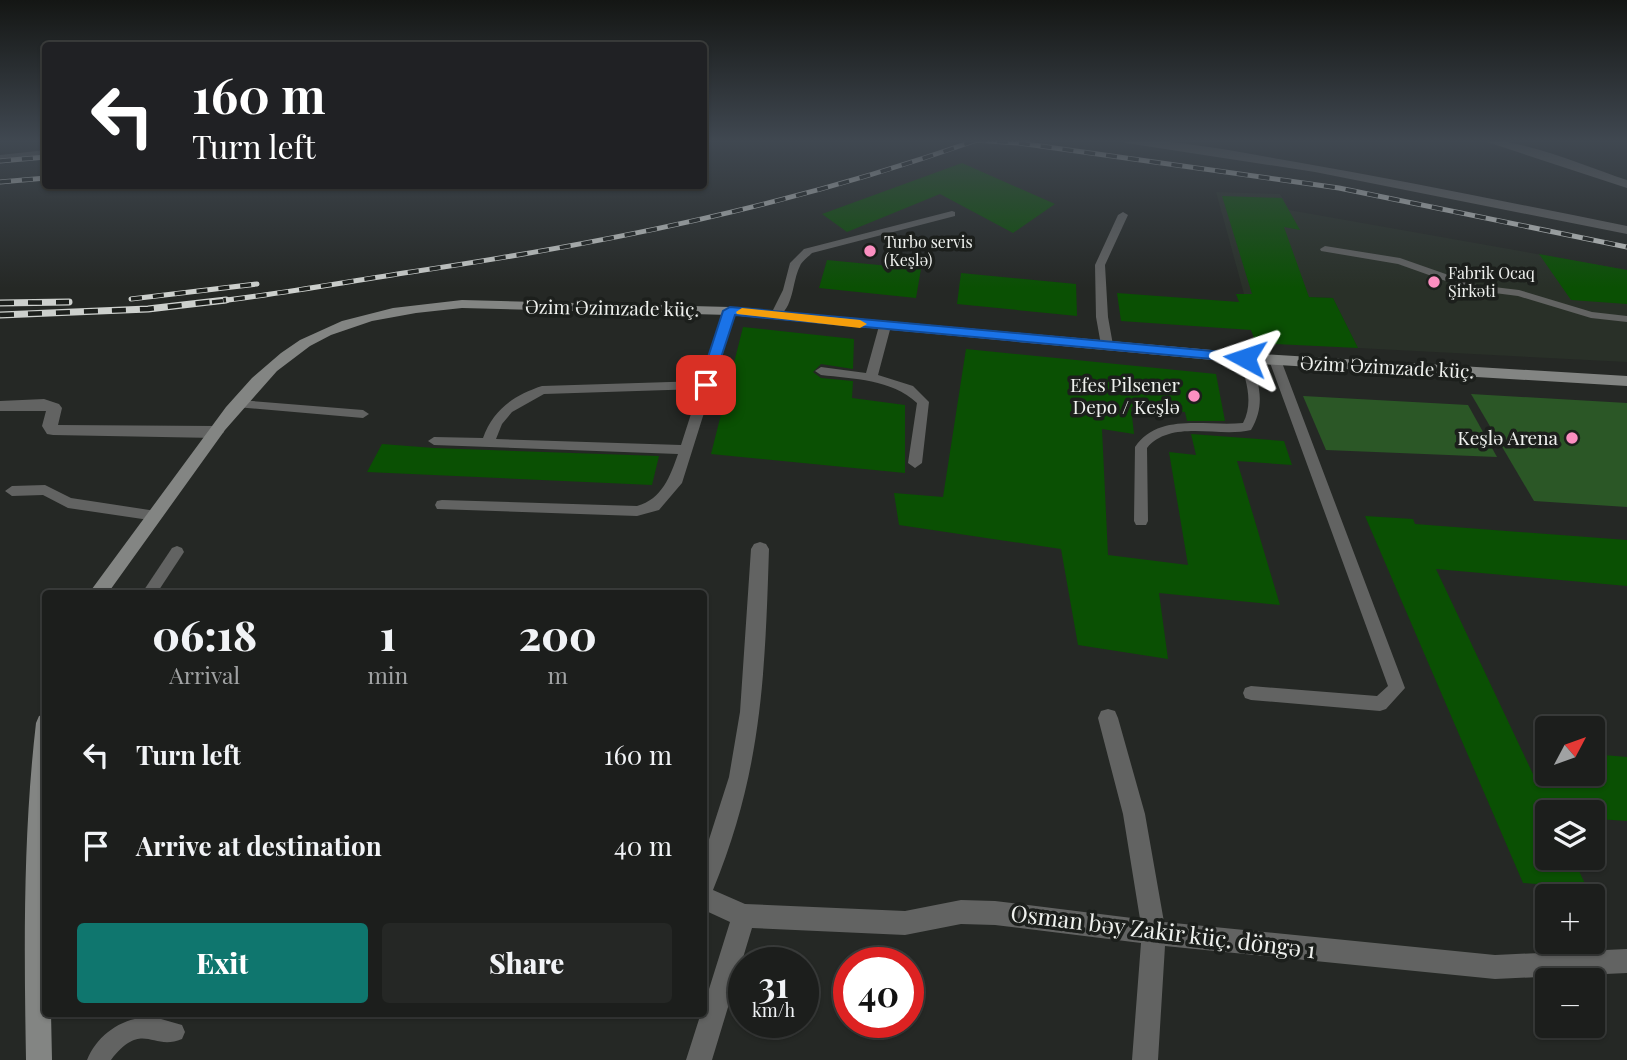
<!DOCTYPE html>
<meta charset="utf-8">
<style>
:root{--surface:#1c1e1c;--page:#252725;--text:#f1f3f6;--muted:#a0a2a3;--line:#3a3c3b;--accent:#0f766e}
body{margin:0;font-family:"Playfair Display",serif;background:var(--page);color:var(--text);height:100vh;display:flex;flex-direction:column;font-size:26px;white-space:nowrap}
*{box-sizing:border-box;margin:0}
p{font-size:23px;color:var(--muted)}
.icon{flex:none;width:38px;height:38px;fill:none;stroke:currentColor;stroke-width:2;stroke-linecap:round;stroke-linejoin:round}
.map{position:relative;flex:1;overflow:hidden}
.details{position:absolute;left:42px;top:590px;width:665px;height:427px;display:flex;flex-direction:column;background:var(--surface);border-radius:7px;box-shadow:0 2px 5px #0004,0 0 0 2px var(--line)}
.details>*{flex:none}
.top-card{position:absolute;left:42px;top:42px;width:665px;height:147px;border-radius:7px;box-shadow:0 2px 5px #0004,0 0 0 2px var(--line);background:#202124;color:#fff;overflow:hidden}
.needle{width:46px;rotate:49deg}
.fabs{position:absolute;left:1535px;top:716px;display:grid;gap:14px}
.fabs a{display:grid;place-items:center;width:70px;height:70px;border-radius:7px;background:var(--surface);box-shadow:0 2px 5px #0004,0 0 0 2px var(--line);font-size:35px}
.speed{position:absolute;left:728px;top:947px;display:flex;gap:14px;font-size:35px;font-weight:700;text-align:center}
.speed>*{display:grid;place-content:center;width:91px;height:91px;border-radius:50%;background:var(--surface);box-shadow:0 2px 5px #0004,0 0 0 2px var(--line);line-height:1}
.speed small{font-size:18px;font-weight:400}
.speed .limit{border:10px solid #d22;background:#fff;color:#111}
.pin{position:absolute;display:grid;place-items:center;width:60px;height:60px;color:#fff;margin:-30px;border-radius:14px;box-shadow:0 4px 10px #0006}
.me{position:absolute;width:77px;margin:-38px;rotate:275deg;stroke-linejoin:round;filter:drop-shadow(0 0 5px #0008)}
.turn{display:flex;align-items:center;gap:24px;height:147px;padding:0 35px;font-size:32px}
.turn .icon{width:91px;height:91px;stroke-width:2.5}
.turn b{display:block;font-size:49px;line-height:60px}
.eta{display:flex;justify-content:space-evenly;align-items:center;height:119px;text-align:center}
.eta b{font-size:42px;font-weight:800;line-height:49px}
.button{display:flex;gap:14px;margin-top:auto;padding:14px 35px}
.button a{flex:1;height:80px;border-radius:7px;background:var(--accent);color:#fff;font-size:28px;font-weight:800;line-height:80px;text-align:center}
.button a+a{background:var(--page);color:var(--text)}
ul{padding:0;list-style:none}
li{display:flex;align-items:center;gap:21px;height:91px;padding:0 35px}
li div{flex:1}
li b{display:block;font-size:26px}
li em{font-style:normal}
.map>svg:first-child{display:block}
.built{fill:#293028}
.green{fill:#2b5726}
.building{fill:#0a5003}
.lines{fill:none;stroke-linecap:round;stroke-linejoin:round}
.lane{fill:#626362;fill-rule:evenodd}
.street{fill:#626362;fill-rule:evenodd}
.secondary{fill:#838583;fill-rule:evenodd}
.rail-far1-casing{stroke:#cdd0cd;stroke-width:5}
.rail-casing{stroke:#cdd0cd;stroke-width:7}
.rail-far1{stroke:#1c1f1c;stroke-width:3.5;stroke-dasharray:11;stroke-linecap:butt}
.rail{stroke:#1c1f1c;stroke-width:4.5;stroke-dasharray:14;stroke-linecap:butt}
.route{fill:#1a73e8;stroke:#114b97;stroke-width:2}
.slow{fill:#f59e0b}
.poi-dot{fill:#fc8fc1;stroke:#1c1f1c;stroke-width:2.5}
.labels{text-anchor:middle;stroke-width:7;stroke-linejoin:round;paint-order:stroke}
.far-poi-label{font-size:16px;fill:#eff1ee;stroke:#1c1f1c;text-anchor:start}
.street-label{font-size:19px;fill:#eff1ee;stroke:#1c1f1c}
.poi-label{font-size:19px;fill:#eff1ee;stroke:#1c1f1c;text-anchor:end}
.near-street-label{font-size:23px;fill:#eff1ee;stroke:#1c1f1c}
</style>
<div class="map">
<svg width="1627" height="1060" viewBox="0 0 1627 1060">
<rect width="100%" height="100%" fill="#252825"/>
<polygon class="built" points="1216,192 1280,194 1289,210 1627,270 1627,362 1358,348 1333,298 1244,294"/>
<g class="green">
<polygon points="1471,394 1627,403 1627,507 1534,501"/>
<polygon points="1303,396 1468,405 1497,457 1326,450"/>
</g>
<g class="building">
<polygon points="962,163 1055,204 1013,233 940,194 847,232 822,214"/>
<polygon points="1222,196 1282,198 1300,230 1284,227 1309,297 1333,298 1358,348 1256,343 1251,330 1121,321 1117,293 1239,302 1236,294 1252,294"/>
<polygon points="1539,254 1627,270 1627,304 1571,300"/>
<polygon points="827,260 921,269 916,298 819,288"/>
<polygon points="961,273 1076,284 1077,316 957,304"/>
<polygon points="743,327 854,339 853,369 821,364 813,372 821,378 853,381 852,398 905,405 905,473 711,454"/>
<polygon points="966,349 1216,374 1225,421 1187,421 1185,412 1131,407 1134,434 1102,429 1108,555 1188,565 1169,452 1196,455 1191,434 1284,441 1292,465 1237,461 1280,605 1159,593 1168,659 1078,645 1061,549 899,525 894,493 943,497"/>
<polygon points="382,444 434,448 659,456 652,485 367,472"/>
<polygon points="1365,516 1413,519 1415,524 1627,540 1627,586 1436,569 1533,774 1592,774 1592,754 1627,757 1627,821 1598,819 1594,812 1547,812 1547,858 1573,858 1587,888 1523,883"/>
</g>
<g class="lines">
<g class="lane">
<path d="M 952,211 L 955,212 L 955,216 L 812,253 C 808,257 802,261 800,266 C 792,281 794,309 777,317 L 771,314 L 783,290 L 790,263 L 804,249 Z"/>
<polygon points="1123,212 1128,215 1105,265 1108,317 1113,345 1107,349 1101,345 1096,317 1095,265 1118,215"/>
<polygon points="1325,246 1400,258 1477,285 1519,290 1592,312 1627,316 1627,322 1591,318 1518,296 1471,290 1398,264 1321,251 1320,249"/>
<path d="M 730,308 L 736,311 L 682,483 L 659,510 L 637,516 L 437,509 L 435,505 L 437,501 L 442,500 L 637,506 C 662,499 670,477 678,454 L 434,445 L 428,441 L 434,437 L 483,438 C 493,410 514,395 542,386 L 702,381 L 724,311 ZM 699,389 L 681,445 L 496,439 L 502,424 L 512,412 L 544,394 Z"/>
<path d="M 885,323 L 891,326 L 878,375 L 913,386 L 929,402 L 922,463 L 915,468 L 908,463 L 917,403 C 891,379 854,379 821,375 L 815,371 L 821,367 L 866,373 L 879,326 Z"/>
<path d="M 1245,354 L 1251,358 C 1259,384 1266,405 1251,430 C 1219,438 1171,419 1147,448 L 1148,521 L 1146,525 L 1136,525 L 1134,521 L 1135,447 C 1159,412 1206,427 1243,423 C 1254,402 1246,380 1239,358 Z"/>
<polygon points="1275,356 1281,360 1405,688 1386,709 1380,711 1251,700 1245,698 1243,693 1245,688 1251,686 1377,696 1388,686 1269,360"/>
<polygon points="240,400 363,410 369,414 363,418 236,407 234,404"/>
<polygon points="45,485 71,498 156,511 163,516 156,521 68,508 43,495 12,496 5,491 12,486"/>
<polygon points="177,546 182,548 184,552 157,593 142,593 172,548"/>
<path d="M 139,1018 L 161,1019 L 182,1025 L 185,1032 L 182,1039 C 152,1052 143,1019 111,1060 L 87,1060 C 96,1038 116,1022 139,1018 Z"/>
</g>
<g class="street">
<path d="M 1120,140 C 1179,139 1238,152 1296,162 C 1406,181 1517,204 1627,226 L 1627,234 L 1315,172 L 1126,143 Z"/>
<path d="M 1481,140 C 1524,139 1585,166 1627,180 L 1627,188 Z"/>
<polygon points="46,150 46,156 0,161 0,155"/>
<polygon points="44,399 59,404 62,408 58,425 216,426 224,432 216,438 53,435 47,434 42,426 46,411 0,411 0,401"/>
<path d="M 760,542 L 766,544 L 769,549 C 765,675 762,771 713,890 L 745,904 L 905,911 L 961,900 L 995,901 L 1140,919 L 1123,814 L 1098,718 L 1101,711 L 1108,709 L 1115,711 L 1118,718 L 1145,814 L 1164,922 L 1495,955 L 1627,949 L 1627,973 L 1495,979 L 1165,946 L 1158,1060 L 1132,1060 L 1141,943 L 995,925 L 961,924 L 905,935 L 752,928 L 712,1060 L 686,1060 L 701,1013 L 704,1013 L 704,1005 L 730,922 L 704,910 L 704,855 L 729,777 L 740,712 L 751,549 L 754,544 Z"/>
</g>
<g class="secondary">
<polygon points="462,300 730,307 1245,353 1627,376 1627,386 1245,363 730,315 462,308 416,313 372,321 331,335 310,346 277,371 225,430 108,593 89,593 226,407 252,378 281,353 300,340 342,321 393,308"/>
<path d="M 46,714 L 46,1013 L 51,1013 L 52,1060 L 26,1060 C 24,947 23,835 36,723 L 39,716 Z"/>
</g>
<g class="rail-far1-casing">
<g id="rail-far1">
<polyline points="975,140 1019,143 1339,188 1627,247"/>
<polyline points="0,161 46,157"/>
<polyline points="0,182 46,178"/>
<polyline points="131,299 257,284"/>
<polyline points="65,302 69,302"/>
<path d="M 212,302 C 279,294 345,282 411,272 C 606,243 791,206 977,140"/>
</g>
</g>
<g class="rail-casing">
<g id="rail">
<polyline points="0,303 69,302"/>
<polyline points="0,315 148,309 226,300"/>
</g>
</g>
<use href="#rail-far1" class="rail-far1"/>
<use href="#rail" class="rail"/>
</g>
<linearGradient id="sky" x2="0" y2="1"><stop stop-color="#141614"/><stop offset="0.49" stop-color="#404851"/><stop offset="1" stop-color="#404851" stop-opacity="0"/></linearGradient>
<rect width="1627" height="288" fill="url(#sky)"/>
<polygon class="route" points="730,307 1245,354 1252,358 1245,362 735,315 712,385 706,390 701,388 699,385 723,311"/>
<polygon class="slow" points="742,308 860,320 867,324 860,328 737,314 736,312"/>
<g class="poi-dot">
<circle cx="870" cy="251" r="7"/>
<circle cx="1434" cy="282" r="7"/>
<circle cx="1194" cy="396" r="7"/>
<circle cx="1572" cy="438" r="7"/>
</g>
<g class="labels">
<g class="far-poi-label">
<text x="884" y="248">Turbo servis<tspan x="884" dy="18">(Keşlə)</tspan></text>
<text x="1448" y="279">Fabrik Ocaq<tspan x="1448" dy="18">Şirkəti</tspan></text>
</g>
<g class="street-label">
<text transform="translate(612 308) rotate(1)" y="7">Əzim Əzimzade küç.</text>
<text transform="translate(1387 367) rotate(3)" y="7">Əzim Əzimzade küç.</text>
</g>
<g class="poi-label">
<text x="1180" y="392">Efes Pilsener<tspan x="1180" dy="22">Depo / Keşlə</tspan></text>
<text x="1558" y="445">Keşlə Arena</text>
</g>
<g class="near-street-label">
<text transform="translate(1163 932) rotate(7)" y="8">Osman bəy Zakir küç. döngə 1</text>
</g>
</g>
</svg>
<div class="fabs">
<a><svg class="needle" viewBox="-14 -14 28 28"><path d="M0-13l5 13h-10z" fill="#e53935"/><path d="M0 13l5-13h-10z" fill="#a0a2a3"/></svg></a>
<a><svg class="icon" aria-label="layers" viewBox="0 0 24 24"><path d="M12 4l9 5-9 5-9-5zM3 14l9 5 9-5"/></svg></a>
<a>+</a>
<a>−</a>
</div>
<div class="speed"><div>31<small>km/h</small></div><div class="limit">40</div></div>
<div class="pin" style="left:706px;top:385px;background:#d93025"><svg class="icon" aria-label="arrive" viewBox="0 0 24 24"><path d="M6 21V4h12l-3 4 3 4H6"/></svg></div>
<svg class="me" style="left:1245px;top:358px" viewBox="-20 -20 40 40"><path d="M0-17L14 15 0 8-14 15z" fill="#1a73e8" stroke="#fff" stroke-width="4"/></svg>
<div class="top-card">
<div class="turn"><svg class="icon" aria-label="left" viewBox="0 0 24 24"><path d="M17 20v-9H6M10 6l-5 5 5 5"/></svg><div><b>160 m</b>Turn left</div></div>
</div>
<section class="details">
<div class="eta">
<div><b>06:18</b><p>Arrival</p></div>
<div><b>1</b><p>min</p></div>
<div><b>200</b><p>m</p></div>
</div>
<ul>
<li><svg class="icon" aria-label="left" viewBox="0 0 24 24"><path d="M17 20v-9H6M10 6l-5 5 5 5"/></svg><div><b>Turn left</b></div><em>160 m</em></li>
<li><svg class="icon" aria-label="arrive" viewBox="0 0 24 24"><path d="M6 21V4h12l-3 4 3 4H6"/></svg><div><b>Arrive at destination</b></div><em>40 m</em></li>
</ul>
<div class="button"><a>Exit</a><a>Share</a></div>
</section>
</div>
